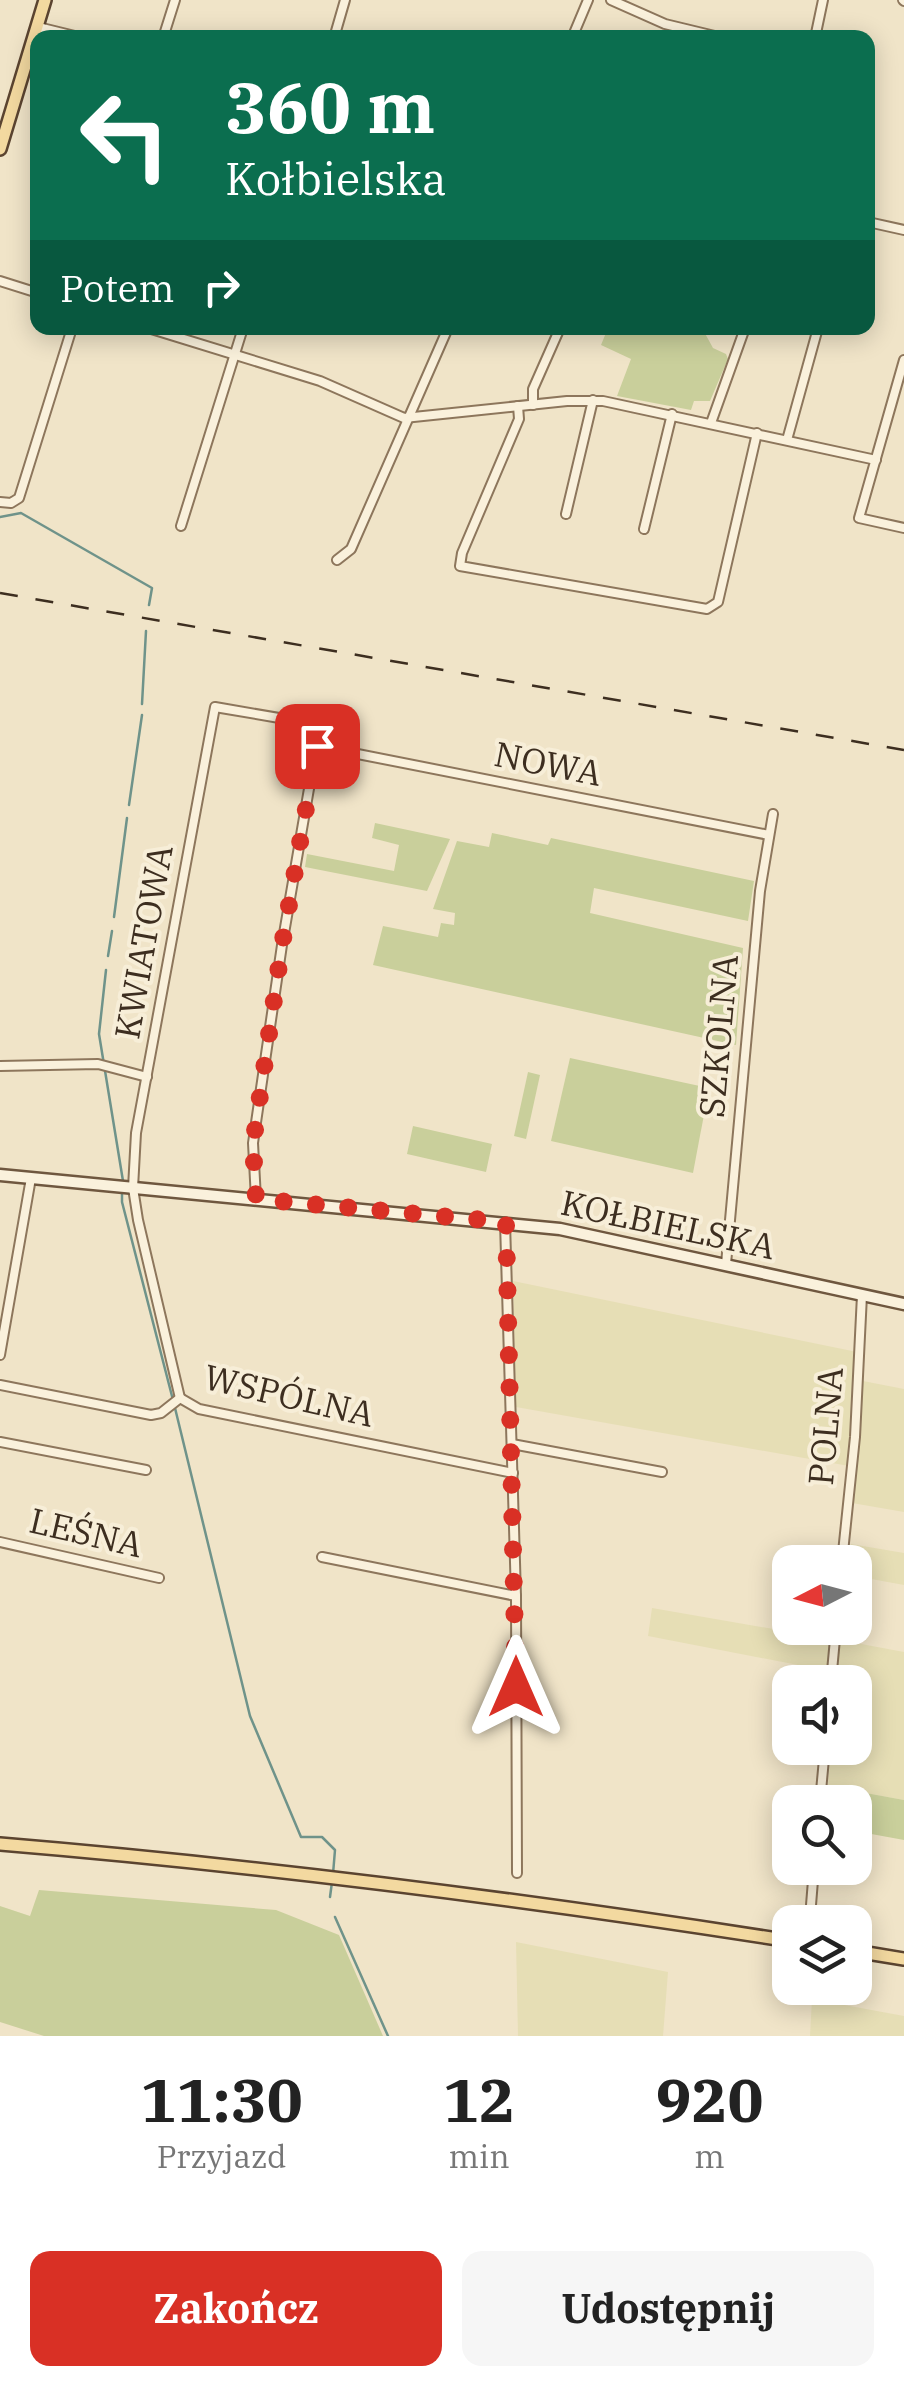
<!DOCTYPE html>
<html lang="pl">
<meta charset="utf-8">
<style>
:root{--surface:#fff;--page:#f6f6f6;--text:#222;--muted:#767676;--accent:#d93025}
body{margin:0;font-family:"IBM Plex Serif",serif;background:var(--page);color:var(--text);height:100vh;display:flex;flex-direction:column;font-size:38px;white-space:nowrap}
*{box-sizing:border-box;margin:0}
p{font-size:32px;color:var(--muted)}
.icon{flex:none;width:55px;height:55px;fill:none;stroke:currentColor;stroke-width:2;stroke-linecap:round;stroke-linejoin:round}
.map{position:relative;height:2036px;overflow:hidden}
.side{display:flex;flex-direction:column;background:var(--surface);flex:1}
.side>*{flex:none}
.banner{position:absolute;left:30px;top:30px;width:845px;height:305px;border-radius:20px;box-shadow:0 5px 25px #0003;background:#0b6e4f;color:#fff;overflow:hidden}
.needle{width:65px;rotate:264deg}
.tools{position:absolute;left:772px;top:1545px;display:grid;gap:20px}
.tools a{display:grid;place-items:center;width:100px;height:100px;border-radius:20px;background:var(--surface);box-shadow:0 5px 25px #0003;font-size:50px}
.pin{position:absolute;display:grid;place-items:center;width:85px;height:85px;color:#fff;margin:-42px;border-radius:20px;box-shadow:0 5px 15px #0006}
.me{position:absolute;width:110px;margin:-55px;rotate:0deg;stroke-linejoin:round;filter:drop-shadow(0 0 8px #0008)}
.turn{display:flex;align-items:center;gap:35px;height:210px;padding:0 30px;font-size:45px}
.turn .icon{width:130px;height:130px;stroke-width:2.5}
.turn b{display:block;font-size:70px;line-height:85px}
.then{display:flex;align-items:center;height:95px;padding:0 30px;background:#0003;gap:20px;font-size:38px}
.eta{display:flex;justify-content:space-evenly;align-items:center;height:170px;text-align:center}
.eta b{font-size:60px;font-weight:700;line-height:70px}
.action{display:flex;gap:20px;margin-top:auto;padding:20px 30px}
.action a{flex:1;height:115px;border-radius:20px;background:var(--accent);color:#fff;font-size:40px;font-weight:700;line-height:115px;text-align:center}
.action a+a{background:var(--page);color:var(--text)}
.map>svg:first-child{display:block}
.farmland{fill:#e6deb5}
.green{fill:#c9cf9b}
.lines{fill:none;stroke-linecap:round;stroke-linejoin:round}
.stream{stroke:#6f938a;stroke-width:2.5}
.street-casing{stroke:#8d765c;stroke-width:12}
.secondary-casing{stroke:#6f573f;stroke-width:15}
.primary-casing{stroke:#5b4430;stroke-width:16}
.street{stroke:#faf1dc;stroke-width:8}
.secondary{stroke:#faf1dc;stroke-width:10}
.primary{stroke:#f3d9a0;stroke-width:11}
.rail{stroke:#3d2e20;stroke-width:2.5;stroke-dasharray:18 18;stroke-linecap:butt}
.route{stroke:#d93025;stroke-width:18;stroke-dasharray:0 32.4}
.labels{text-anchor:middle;stroke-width:8;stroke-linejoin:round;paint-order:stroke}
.street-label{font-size:35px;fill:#3d2e20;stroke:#f7eed8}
</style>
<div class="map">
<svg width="904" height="2036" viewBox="0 0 904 2036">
<rect width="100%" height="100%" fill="#f0e4c8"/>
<g class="farmland">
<polygon points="513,1281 857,1352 849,1466 516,1407"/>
<polygon points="863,1381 904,1389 904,1512 852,1503"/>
<polygon points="851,1544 904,1553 904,1585 855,1576 855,1562 848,1562"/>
<polygon points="652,1608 831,1639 829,1671 648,1636"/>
<polygon points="840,1640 904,1652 904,1800 828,1786 831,1748 855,1748 855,1682 837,1682"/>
<polygon points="516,1942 668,1972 663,2036 518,2036"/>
<polygon points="812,1999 904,2016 904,2036 810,2036"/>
</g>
<g class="green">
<polygon points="608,328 702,328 713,348 726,354 728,359 710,401 694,401 691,410 617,396 631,359 601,345"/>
<polygon points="375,823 450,839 427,891 305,867 307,854 394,871 399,845 372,838"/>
<polygon points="492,833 548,845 551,838 754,881 748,921 594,888 590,913 743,948 736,1045 373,965 383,926 438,937 441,923 454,925 455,913 433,909 457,841 489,847"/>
<polygon points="570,1058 709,1088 693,1173 551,1141"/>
<polygon points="528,1072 540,1075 526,1139 514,1136"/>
<polygon points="413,1126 492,1144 486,1172 407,1154"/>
<polygon points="828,1786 904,1800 904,1840 855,1831 855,1802 826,1802"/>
<polygon points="39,1890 276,1910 339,1935 383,2036 44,2036 0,2022 0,1906 30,1916"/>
</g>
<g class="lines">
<g class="stream">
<polyline points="0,517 21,513 152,588 149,605"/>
<polyline points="142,704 146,631"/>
<polyline points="129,805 142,715"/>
<polyline points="114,917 127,818"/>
<polyline points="108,956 112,931"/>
<polyline points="106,970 99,1034 123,1181"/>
<polyline points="122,1189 122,1202 173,1400"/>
<polyline points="175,1408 250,1716 301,1837 322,1837 335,1850 333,1874"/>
<polyline points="330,1897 332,1882"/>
<polyline points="335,1917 388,2036"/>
</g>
<g class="street-casing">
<g id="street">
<polyline points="611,0 665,24 723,38"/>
<polyline points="903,0 904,1"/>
<polyline points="38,27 83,38"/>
<polyline points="163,38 175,0"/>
<polyline points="334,38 345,0"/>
<polyline points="572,38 588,0"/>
<polyline points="815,38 823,0"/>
<polyline points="868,222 904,230"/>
<polyline points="0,281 38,293"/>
<polyline points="148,328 320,381 404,418 567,401 603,401 876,460"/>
<polyline points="904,360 859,518 904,528"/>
<polyline points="533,405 533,389 560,328"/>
<polyline points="518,406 519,419 462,553 460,566 707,609 718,602 757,433"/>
<polyline points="711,423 745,328"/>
<polyline points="787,440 818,328"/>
<polyline points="0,502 11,503 19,498 72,328"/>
<polyline points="566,514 593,400"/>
<polyline points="181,526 243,328"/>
<polyline points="644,529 672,414"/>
<polyline points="337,560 351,549 448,328"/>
<polyline points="317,746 769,835"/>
<polyline points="0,1066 98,1064 147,1077"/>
<polyline points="505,1222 516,1596 517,1873"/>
<polyline points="726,1264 760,891 773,814"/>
<polyline points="0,1355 31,1178"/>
<polyline points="0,1385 151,1415 161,1413 180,1398"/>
<polyline points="180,1398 138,1220 133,1188 136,1133 215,707 320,725 282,945 253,1143 256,1199"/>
<polyline points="180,1398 199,1409 513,1473"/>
<polyline points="0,1442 146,1470"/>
<polyline points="512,1444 662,1472"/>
<polyline points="0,1542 159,1578"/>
<polyline points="322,1557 516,1596"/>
<polyline points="842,1562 855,1437 862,1295"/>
<polyline points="831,1682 836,1628"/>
<polyline points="820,1802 825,1748"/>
<polyline points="811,1905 814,1868"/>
</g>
</g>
<g class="secondary-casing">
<polyline id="secondary" points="0,1175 560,1229 904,1304"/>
</g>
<g class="primary-casing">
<g id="primary">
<polyline points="0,149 45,0"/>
<path d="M 0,1844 C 265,1866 528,1900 790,1941"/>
<polyline points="855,1951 904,1959"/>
</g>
</g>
<use href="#street" class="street"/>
<use href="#secondary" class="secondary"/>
<use href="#primary" class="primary"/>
<polyline class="rail" points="0,593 904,750"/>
</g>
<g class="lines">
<polyline class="route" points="317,746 282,945 253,1144 256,1199 506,1222 516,1687"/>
</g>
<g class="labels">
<g class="street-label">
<text transform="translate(548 764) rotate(11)" y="12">NOWA</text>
<text transform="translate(144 942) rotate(-80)" y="12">KWIATOWA</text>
<text transform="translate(719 1036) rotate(-85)" y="12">SZKOLNA</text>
<text transform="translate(668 1225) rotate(12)" y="12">KOŁBIELSKA</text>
<text transform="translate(289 1396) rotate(13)" y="12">WSPÓLNA</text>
<text transform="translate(826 1426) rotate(-85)" y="12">POLNA</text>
<text transform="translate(86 1533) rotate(13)" y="12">LEŚNA</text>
</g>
</g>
</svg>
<div class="tools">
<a><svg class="needle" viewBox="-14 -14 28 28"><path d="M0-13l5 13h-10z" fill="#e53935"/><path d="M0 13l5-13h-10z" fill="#767676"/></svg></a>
<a><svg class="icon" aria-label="sound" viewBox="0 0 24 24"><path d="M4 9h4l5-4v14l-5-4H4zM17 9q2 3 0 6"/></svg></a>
<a><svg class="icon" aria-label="search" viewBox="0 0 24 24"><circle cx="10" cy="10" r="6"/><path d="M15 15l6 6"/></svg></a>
<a><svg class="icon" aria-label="layers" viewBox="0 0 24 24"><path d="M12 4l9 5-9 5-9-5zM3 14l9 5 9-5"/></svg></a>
</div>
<div class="pin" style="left:317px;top:746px;background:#d93025"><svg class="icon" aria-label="arrive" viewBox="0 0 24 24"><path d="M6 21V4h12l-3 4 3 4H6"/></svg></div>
<svg class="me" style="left:516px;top:1687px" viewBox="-20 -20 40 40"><path d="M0-17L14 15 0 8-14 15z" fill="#d93025" stroke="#fff" stroke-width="4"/></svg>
<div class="banner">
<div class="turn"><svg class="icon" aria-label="left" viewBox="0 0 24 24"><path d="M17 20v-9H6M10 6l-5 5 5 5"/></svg><div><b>360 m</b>Kołbielska</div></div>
<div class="then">Potem<svg class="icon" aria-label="right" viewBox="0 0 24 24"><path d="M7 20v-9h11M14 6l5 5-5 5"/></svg></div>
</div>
</div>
<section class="side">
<div class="eta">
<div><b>11:30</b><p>Przyjazd</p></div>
<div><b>12</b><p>min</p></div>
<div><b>920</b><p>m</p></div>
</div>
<div class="action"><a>Zakończ</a><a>Udostępnij</a></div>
</section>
